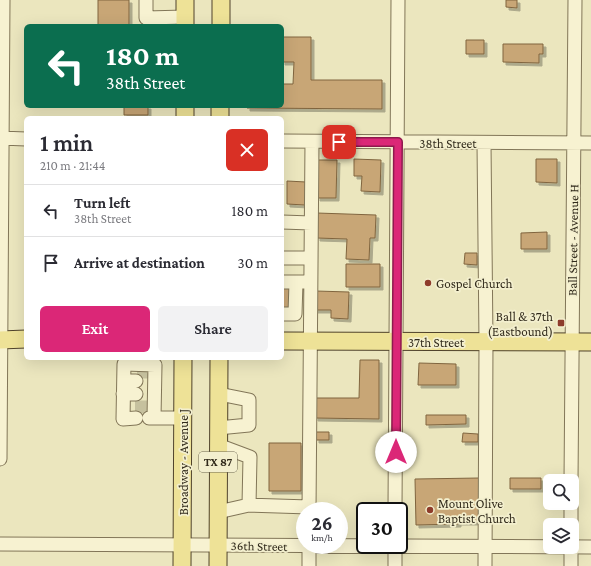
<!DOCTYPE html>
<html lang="en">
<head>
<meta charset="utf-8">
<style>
  body { margin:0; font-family:"Crimson Pro",serif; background:#f2f2f3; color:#2b2b33; height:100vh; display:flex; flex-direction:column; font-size:15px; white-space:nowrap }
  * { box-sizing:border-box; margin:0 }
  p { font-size:13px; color:#7c7c81 }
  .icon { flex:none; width:22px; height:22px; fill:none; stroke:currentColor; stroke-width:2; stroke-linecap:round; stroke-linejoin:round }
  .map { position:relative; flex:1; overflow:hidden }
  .side { position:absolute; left:24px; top:116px; width:260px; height:244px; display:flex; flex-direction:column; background:#fff; border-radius:6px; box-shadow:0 4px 16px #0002 }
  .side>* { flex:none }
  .hud { position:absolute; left:24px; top:24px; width:260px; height:84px; border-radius:6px; box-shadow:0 4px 16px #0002; background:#0b6e4f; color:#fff; overflow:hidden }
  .buttons { position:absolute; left:543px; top:474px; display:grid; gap:8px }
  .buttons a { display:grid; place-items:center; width:36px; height:36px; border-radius:6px; background:#fff; box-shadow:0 4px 16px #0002; font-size:20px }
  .speed { position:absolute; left:296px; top:502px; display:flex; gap:8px; font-size:20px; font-weight:700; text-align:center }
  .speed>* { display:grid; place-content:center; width:52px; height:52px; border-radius:50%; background:#fff; box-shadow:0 4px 16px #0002; line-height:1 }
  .speed small { font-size:10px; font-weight:400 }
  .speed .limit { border:2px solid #111; border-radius:6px; background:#fff; color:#111 }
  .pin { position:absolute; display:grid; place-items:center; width:34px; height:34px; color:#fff; margin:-17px; border-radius:8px; box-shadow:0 2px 6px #0006 }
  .me { position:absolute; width:44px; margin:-22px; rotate:0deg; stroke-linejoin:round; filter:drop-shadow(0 0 3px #0008) }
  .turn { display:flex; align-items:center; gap:14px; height:84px; padding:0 16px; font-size:18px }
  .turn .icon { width:52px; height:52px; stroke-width:2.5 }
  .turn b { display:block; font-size:28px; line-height:34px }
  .round { display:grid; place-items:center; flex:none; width:42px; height:42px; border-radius:6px; background:#f2f2f3 }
  .headline { display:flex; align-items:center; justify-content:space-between; height:68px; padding:0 16px }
  h1 { font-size:24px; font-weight:600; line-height:30px }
  .cta { display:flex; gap:8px; margin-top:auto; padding:8px 16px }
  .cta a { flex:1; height:46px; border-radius:6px; background:#db2777; color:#fff; font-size:16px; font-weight:600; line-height:46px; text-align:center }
  .cta a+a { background:#f2f2f3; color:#2b2b33 }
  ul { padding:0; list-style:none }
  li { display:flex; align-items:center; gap:12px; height:52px; padding:0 16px; border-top:1px solid #e1e1e2 }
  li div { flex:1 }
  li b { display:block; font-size:15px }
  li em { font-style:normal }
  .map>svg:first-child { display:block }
  .building { fill:#c8a676; stroke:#80653f; filter:url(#shadow) }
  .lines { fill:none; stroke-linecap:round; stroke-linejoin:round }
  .minor-tunnel { stroke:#c6c19e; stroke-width:13; stroke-dasharray:13 6; stroke-linecap:butt }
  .minor-casing { stroke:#827658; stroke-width:15 }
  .major-casing { stroke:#50432c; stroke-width:19 }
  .minor { stroke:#f7f2d1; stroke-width:13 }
  .major { stroke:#eee297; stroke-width:17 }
  .route-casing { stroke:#8e194d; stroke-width:10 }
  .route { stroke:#db2777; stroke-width:7 }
  .poi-dot { fill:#8e3c2b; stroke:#f3efce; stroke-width:1.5 }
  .labels { text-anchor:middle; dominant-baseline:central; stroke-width:3.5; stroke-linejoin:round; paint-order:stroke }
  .shield { fill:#f3efce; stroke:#6c6651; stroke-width:1 }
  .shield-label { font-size:12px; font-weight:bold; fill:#322b1c }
  .street-label { font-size:13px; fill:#322b1c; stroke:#f3efce }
  .poi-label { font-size:13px; fill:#322b1c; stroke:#f3efce; text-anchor:start }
</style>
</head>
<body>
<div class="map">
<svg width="591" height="566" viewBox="0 0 591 566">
  <defs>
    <filter id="shadow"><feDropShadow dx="3" dy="3" stdDeviation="0" flood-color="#0004"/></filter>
  </defs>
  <rect width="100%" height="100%" fill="#ebe6be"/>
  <path class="building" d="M98 0H129V26H98Z
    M506 0H517V8L506 7Z
    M282 37H311V80H382V109L247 108V106H282V84H293L294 62H282Z
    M466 40H484V54H466Z
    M503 44H543V54H539V63L503 62Z
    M124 106H148V115H124Z
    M354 159 381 160 380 192 361 191 362 176H354Z
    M536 159H557V183L536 182Z
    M318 160H337L336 198H317Z
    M287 181 306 182 305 205 287 204Z
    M317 213 376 215 375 238H370L369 260 346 259 347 239 317 238Z
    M547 232V249H521V233Z
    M465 253H477V265L464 264Z
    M346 264H380V287H346Z
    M282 285H293V312H282Z
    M316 291 349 292 348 319 331 318V310H315Z
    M360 360H379V419L315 418V398H359Z
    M419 363 456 364V385H418Z
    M426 415H466V424L426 425Z
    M316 432H329V440H316Z
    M463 433 478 434V442H462Z
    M269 443H301V491H269Z
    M479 478 480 522H458V524L416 525 415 479Z
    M510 478H541V489H510Z"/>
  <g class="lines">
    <path class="minor-tunnel" d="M137 372H149
      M135 407H148"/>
    <g class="minor-casing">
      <path id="minor" d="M146 0V18L185 17
        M0 138 26 139
        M282 141 591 143
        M484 143 486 342 485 566
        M282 222 311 223
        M282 258H311
        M282 282H304
        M282 314H295L296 282
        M124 381H136
        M123 394H136
        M136 418 123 419 124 364 155 365 154 418
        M149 418H183
        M218 428 249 425V400L219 394
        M0 459 3 0
        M571 481 575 0
        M249 505 309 507
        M309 511 312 142
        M395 511 398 0
        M218 512 249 505 250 457 218 445
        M571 525V503
        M0 544 591 547
        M309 566V545
        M395 566V545
        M571 566V547"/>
    </g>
    <g class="major-casing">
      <path id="major" d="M185 26V0
        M221 26V0
        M185 118V106
        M220 118V106
        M0 340 26 339
        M282 341 591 342
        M182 566 183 358
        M218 566 219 358"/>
    </g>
    <use href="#minor" class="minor"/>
    <use href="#major" class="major"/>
  </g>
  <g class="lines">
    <g class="route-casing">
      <path id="route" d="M339 142H398L396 452"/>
    </g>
    <use href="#route" class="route"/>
  </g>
  <g class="poi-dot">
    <circle cx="428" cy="283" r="4"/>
    <rect x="557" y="319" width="8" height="8" rx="2"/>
    <circle cx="430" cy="510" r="4"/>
  </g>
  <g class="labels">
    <rect class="shield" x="199" y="452" width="38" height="20" rx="3"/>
    <g class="shield-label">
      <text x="218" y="462">TX 87</text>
    </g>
    <g class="street-label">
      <text x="448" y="143">38th Street</text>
      <text transform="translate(573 240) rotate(-89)">Ball Street - Avenue H</text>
      <text x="436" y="342">37th Street</text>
      <text transform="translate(183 462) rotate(-90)">Broadway - Avenue J</text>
      <text transform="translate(259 546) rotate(1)">36th Street</text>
    </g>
    <g class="poi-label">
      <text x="436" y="283">Gospel Church</text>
      <text x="553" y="316" text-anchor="end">Ball &amp; 37th<tspan x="553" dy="15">(Eastbound)</tspan></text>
      <text x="438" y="503">Mount Olive<tspan x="438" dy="15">Baptist Church</tspan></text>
    </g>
  </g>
</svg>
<div class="buttons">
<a><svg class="icon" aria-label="search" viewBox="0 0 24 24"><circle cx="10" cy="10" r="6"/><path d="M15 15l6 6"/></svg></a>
<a><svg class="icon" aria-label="layers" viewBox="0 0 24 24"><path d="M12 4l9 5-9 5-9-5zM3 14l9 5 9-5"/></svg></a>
</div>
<div class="speed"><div>26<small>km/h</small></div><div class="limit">30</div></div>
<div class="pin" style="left:339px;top:142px;background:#d93025"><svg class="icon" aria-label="arrive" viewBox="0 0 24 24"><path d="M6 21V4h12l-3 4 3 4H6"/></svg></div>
<svg class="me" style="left:396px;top:452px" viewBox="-20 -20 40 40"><circle r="19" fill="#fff"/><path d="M0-13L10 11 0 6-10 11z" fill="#db2777"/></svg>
<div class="hud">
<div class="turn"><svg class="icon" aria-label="left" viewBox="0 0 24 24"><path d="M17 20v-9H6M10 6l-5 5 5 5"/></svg><div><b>180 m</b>38th Street</div></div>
</div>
<section class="side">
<div class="headline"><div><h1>1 min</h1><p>210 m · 21:44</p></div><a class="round" style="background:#d93025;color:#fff"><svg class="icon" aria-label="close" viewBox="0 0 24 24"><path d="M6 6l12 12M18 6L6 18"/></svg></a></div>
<ul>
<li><svg class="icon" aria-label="left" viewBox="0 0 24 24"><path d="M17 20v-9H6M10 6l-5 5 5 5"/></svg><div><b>Turn left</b><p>38th Street</p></div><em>180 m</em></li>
<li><svg class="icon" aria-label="arrive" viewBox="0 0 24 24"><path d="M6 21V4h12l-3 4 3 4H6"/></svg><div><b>Arrive at destination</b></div><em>30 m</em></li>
</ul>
<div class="cta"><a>Exit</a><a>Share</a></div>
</section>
</div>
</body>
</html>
